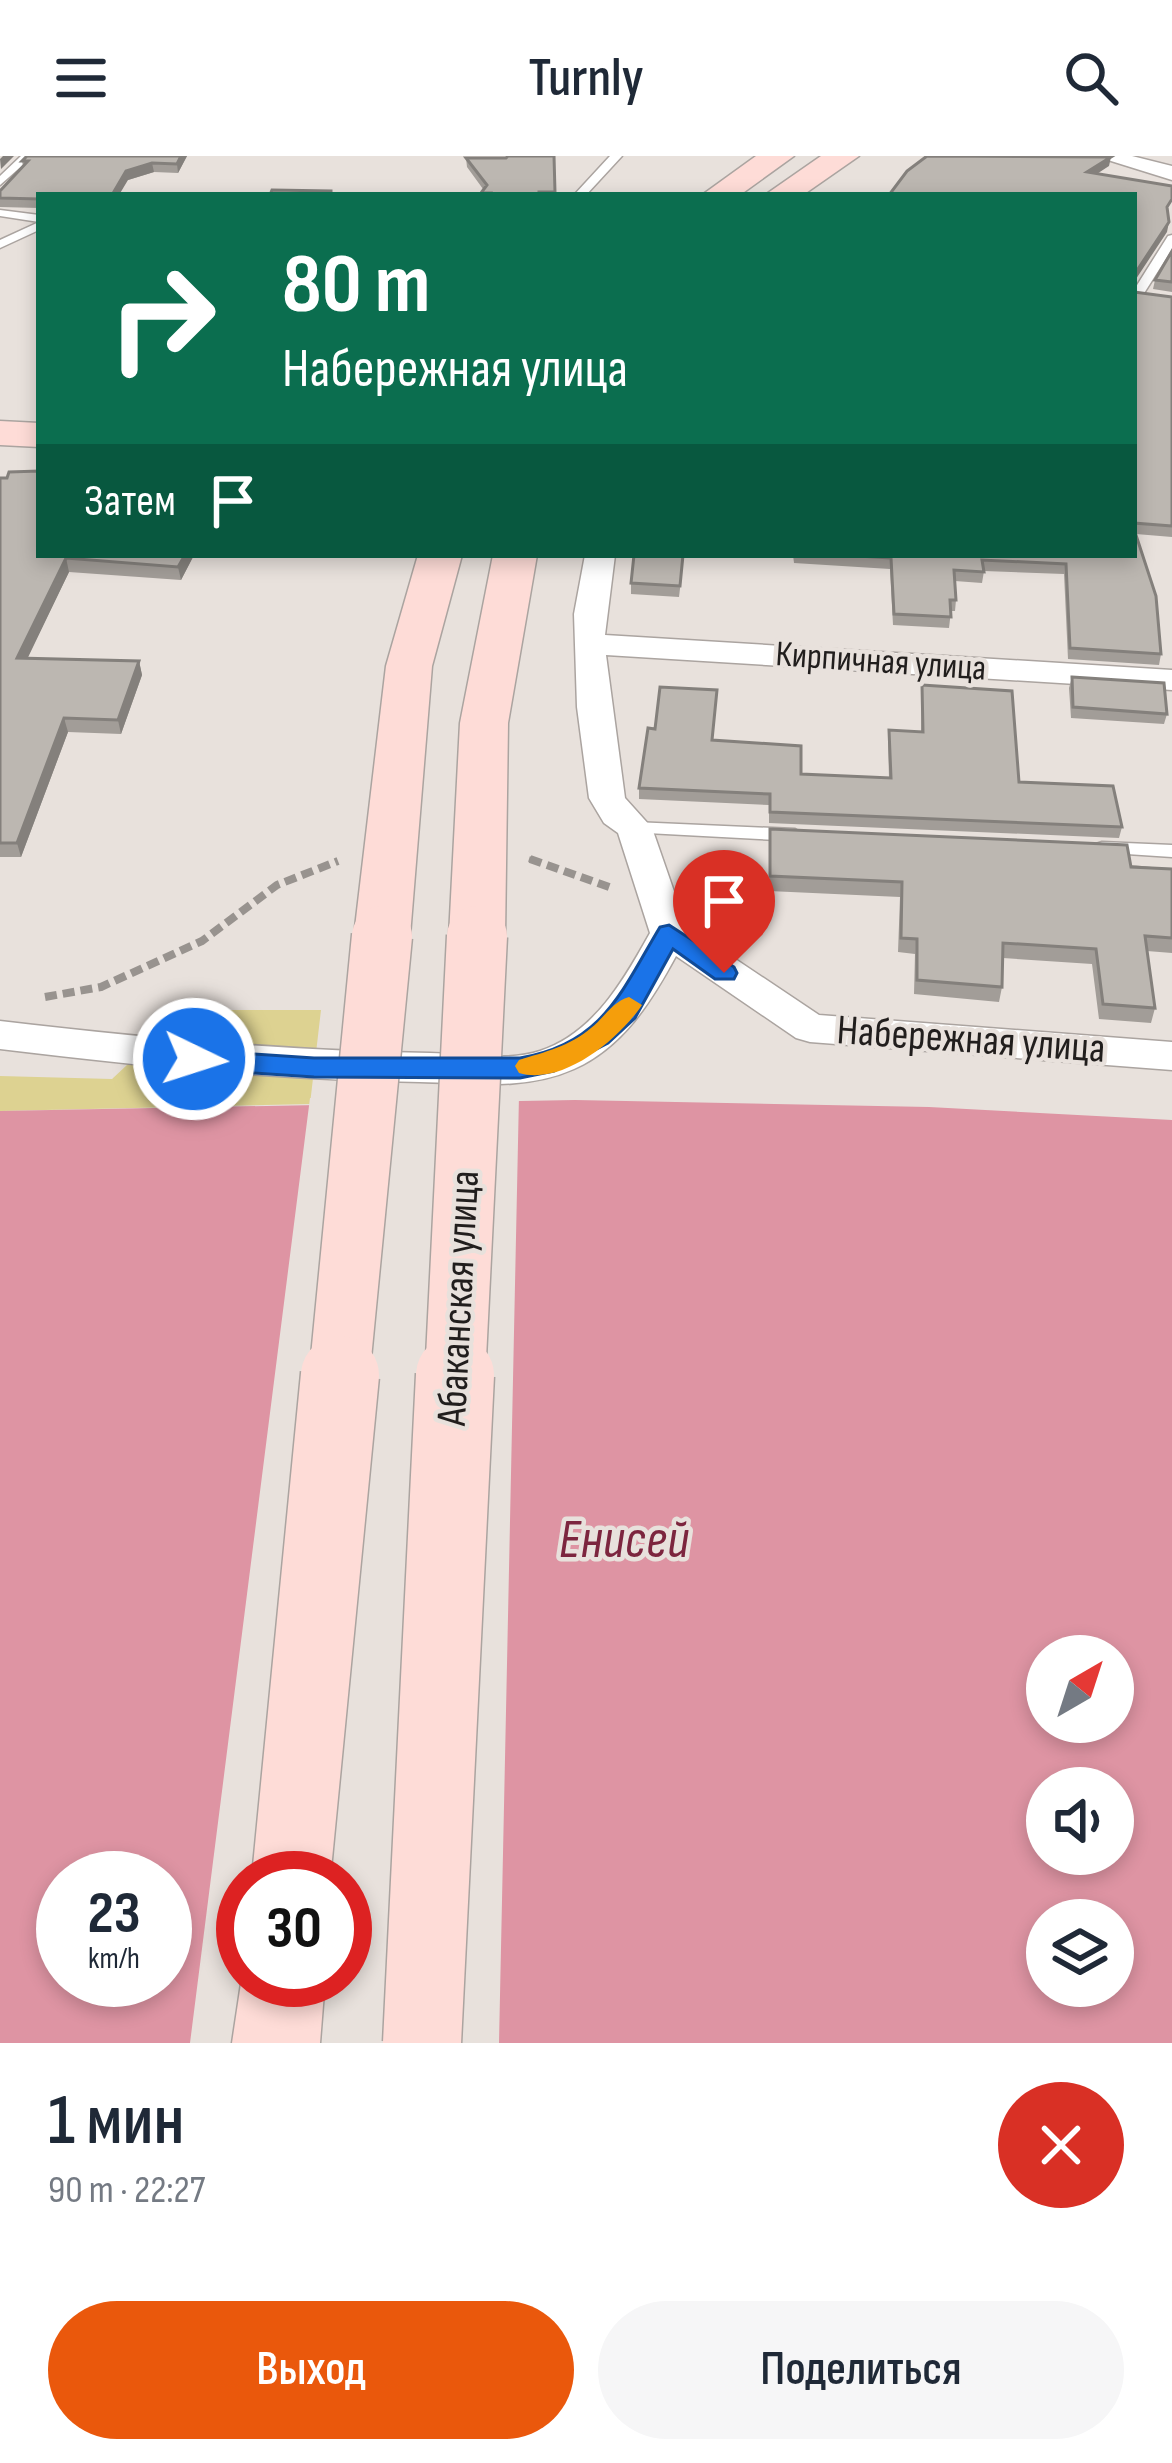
<!DOCTYPE html>
<html lang="ru">
<head>
<meta charset="utf-8">
<style>
  body { margin:0; font-family:"Sofia Sans Condensed",sans-serif; background:#f6f6f7; color:#1f2937; height:100vh; display:flex; flex-direction:column; font-size:45px; white-space:nowrap }
  * { box-sizing:border-box; margin:0 }
  p { font-size:39px; color:#747a83 }
  .icon { flex:none; width:66px; height:66px; fill:none; stroke:currentColor; stroke-width:2; stroke-linecap:round; stroke-linejoin:round }
  .map { position:relative; height:1887px; overflow:hidden }
  .side { display:flex; flex-direction:column; background:#fff; flex:1 }
  .side>* { flex:none }
  .guide { position:absolute; left:36px; top:36px; width:1101px; height:366px; border-radius:0px; box-shadow:0 6px 18px #0003; background:#0b6e4f; color:#fff; overflow:hidden }
  .needle { width:78px; rotate:39deg }
  .tools { position:absolute; left:1026px; top:1479px; display:grid; gap:24px }
  .tools a { display:grid; place-items:center; width:108px; height:108px; border-radius:50%; background:#fff; box-shadow:0 6px 18px #0003; font-size:60px }
  .speed { position:absolute; left:36px; top:1695px; display:flex; gap:24px; font-size:60px; font-weight:700; text-align:center }
  .speed>* { display:grid; place-content:center; width:156px; height:156px; border-radius:50%; background:#fff; box-shadow:0 6px 18px #0003; line-height:1 }
  .speed small { font-size:30px; font-weight:400 }
  .speed .limit { border:18px solid #d22; background:#fff; color:#111 }
  .pin { position:absolute; display:grid; place-items:center; width:102px; height:102px; color:#fff; margin:-123px -51px; border-radius:50% 50% 50% 0; rotate:-45deg; box-shadow:0 0 12px #0007 }
  .pin .icon { rotate:45deg }
  .me { position:absolute; width:132px; margin:-66px; rotate:94deg; stroke-linejoin:round; filter:drop-shadow(0 0 9px #0008) }
  .turn { display:flex; align-items:center; gap:42px; height:252px; padding:0 48px; font-size:54px }
  .turn .icon { width:156px; height:156px; stroke-width:2.5 }
  .turn b { display:block; font-size:84px; line-height:102px }
  .then { display:flex; align-items:center; height:114px; padding:0 48px; background:#0003; gap:24px; font-size:45px }
  .round { display:grid; place-items:center; flex:none; width:126px; height:126px; border-radius:63px; background:#f6f6f7 }
  .headline { display:flex; align-items:center; justify-content:space-between; height:204px; padding:0 48px }
  h1 { font-size:72px; font-weight:600; line-height:90px }
  .button { display:flex; gap:24px; margin-top:auto; padding:24px 48px }
  .button a { flex:1; height:138px; border-radius:72px; background:#ea580c; color:#fff; font-size:48px; font-weight:600; line-height:138px; text-align:center }
  .button a+a { background:#f6f6f7; color:#1f2937 }
  header { display:flex; justify-content:space-between; align-items:center; height:156px; padding:0 48px; background:#fff; font-size:54px; font-weight:600 }
  .map>svg:first-child { display:block }
  .green { fill:#ddd291 }
  .water { fill:#de94a3; fill-rule:evenodd }
  .pier { fill:#e8e1dc; fill-rule:evenodd }
  .lines { fill:none; stroke-linecap:round; stroke-linejoin:round }
  .lane-casing { stroke:#aba4a0; stroke-width:3 }
  .street-casing { stroke:#aba4a0; stroke-width:3 }
  .secondary-casing { stroke:#aba4a0; stroke-width:3 }
  .path-far1 { stroke:#98938f; stroke-width:6; stroke-dasharray:9 4.5; stroke-linecap:butt }
  .path { stroke:#98938f; stroke-width:8; stroke-dasharray:12 6; stroke-linecap:butt }
  .lane { fill:#fff; fill-rule:evenodd }
  .street { fill:#fff; fill-rule:evenodd }
  .secondary { fill:#fedcd7; fill-rule:evenodd }
  .secondary-bridge-far1-casing { stroke:#aba4a0; stroke-width:63; stroke-linecap:butt }
  .secondary-bridge-casing { stroke:#aba4a0; stroke-width:81; stroke-linecap:butt }
  .secondary-bridge-far1 { stroke:#fedcd7; stroke-width:60 }
  .secondary-bridge { stroke:#fedcd7; stroke-width:78 }
  .wall { fill:#a29d98 }
  .shaded-wall { fill:#84807c }
  .building { fill:#bcb7b1; stroke:#84807c; stroke-width:3 }
  .route { fill:#1a73e8; stroke:#114b97; stroke-width:3 }
  .slow { fill:#f59e0b }
  .labels { text-anchor:middle; dominant-baseline:central; stroke-width:9; stroke-linejoin:round; paint-order:stroke }
  .far-street-label { font-size:36px; fill:#211e1d; stroke:#e8e1dc }
  .street-label { font-size:42px; fill:#211e1d; stroke:#e8e1dc }
  .near-water-label { font-size:54px; font-style:italic; fill:#7c253e; stroke:#e8e1dc }
</style>
</head>
<body>
<header><svg class="icon" aria-label="menu" viewBox="0 0 24 24"><path d="M4 6h16M4 12h16M4 18h16"/></svg>Turnly<svg class="icon" aria-label="search" viewBox="0 0 24 24"><circle cx="10" cy="10" r="6"/><path d="M15 15l6 6"/></svg></header>
<div class="map">
<svg width="1172" height="1887" viewBox="0 0 1172 1887">
  <rect width="100%" height="100%" fill="#e8e1dc"/>
  <path class="green" d="M186 854H321L310 948 0 955V920L112 923Z"/>
  <path class="water" d="M575 944 929 951 1172 964V1887H0V955ZM1047 1500H1113V1566H1047ZM1047 1632H1113V1698H1047ZM63 1722H165V1824H63ZM243 1722H345V1824H243ZM1047 1764H1113V1830H1047Z"/>
  <path class="pier" d="M519 939 499 1887H190L310 942ZM243 1722H345V1824H243Z"/>
  <g class="lines">
    <g class="lane-casing">
      <path id="lane" d="M21 0H33L0 29V20Z
        M610 0H622L586 39H574Z
        M0 54 39 59V74L0 92V84L39 66 0 60Z
        M1172 79V93L1141 142H1134V134L1168 80Z
        M634 666 795 673 804 679 795 685 628 676 625 672Z
        M1102 686 1172 689V701L1096 696 1093 692 1096 688Z"/>
    </g>
    <g class="street-casing">
      <path id="street" d="M1095 0H1132L1172 10V24Z
        M585 399H615L605 479 1172 514V534L606 499 625 642 652 672 686 770 819 859 1172 886V914L810 886 796 882 676 800C651 846 623 891 574 913 525 935 471 927 420 926 279 924 140 910 0 893V865C143 882 286 895 430 897 464 898 506 906 540 895 594 877 624 824 650 777L618 677 604 667 589 642 577 551 574 458Z"/>
    </g>
    <g class="secondary-casing">
      <path id="secondary" d="M756 0H794L740 39H702Z
        M821 0H859L803 39H765Z
        M0 265 39 267V291L0 289Z
        M418 399H462L432 510 410 780 401 793 382 798 363 793 354 780 386 510Z
        M493 399H537L508 567 505 780 496 793 477 798 458 793 449 780 460 567Z
        M243 1814V1824H325L320 1887H232Z"/>
    </g>
    <path class="path-far1" d="M529 703 539 706"/>
    <path class="path" d="M530 703 612 732
      M45 841 101 831 202 785 277 729 338 705"/>
    <use href="#lane" class="lane"/>
    <use href="#street" class="street"/>
    <use href="#secondary" class="secondary"/>
    <g class="secondary-bridge-far1-casing">
      <path id="secondary-bridge-far1" d="M339 1222 382 780
        M455 1222 477 780"/>
    </g>
    <g class="secondary-bridge-casing">
      <path id="secondary-bridge" d="M291 1722 340 1219
        M422 1887 455 1219"/>
    </g>
    <use href="#secondary-bridge-far1" class="secondary-bridge-far1"/>
    <use href="#secondary-bridge" class="secondary-bridge"/>
  </g>
  <path class="wall" d="M187 0 178 17 154 16 128 24 39 39V52L0 51V35L23 10 22 5Z
    M466 2 553 11 555 39H481L483 33 467 11Z
    M1172 95V136L1153 133 1155 124Z
    M1134 136 1172 141V381L1136 378 1161 498 1159 509 1068 503 1064 418 984 415 982 427 955 425 956 444 955 455H951L949 472 893 469 890 413 794 407 793 399H1134Z
    M0 322 39 399H215L193 401 181 424 69 416 27 502 139 505 142 519 121 578 68 576 21 701H0Z
    M684 399 679 441 631 438V427Z
    M1072 521 1167 558 1164 568 1071 562 1069 532Z
    M922 529 1019 626 1122 671 1119 682 769 667V649L639 643V632L801 618 889 622 888 585 889 574 921 576Z
    M770 673 1172 713V797L1147 795 1155 852 1151 867 1099 863 1092 808 1003 802 1002 831 999 846 914 838 915 798 898 796 900 741 769 735Z"/>
  <path class="shaded-wall" d="M3 0H14L1 13 0 3Z
    M181 0H187L178 17 177 8Z
    M1111 1 1109 10 1086 25 1087 16Z
    M152 7 154 16 128 24 119 39H112L126 15Z
    M1169 66 1167 76 1134 126V119Z
    M185 399H193V401L181 424 178 411Z
    M66 402 69 416 21 516 17 502Z
    M139 505 142 519 121 578 118 564Z
    M64 562 68 576 21 701 17 687Z"/>
  <path class="building" d="M27 0H181L177 8 152 7 126 15 112 39H39V43L0 42V35L28 5H22Z
    M508 0H554L555 36H539V39H494L492 37H481L487 29 466 2H506Z
    M927 0 1111 1 1087 16 1172 30V43L1167 51 1169 66 1134 119V39H889L907 15Z
    M272 34 331 35V39H270Z
    M1172 95V126L1155 124Z
    M1134 136 1172 141V370L1134 367Z
    M39 315V399H185L178 411 66 402 17 502 139 505 118 564 64 562 17 687H0V322H7L9 316Z
    M1134 373 1156 440 1161 498 1070 492 1066 408 982 404 984 416 954 414 956 444H950L951 461 894 458 891 402 841 399H1134Z
    M634 399H683L680 430 631 427Z
    M1072 521 1164 527 1167 558 1073 551Z
    M922 529 1012 535 1019 626 1113 630 1122 671 770 656V638L639 632 648 572 655 573 660 531 717 534 712 584 801 590V618L891 622 889 574 923 576Z
    M770 673 1127 689 1131 711 1172 713V782L1145 780 1155 852 1103 848 1096 793 1003 787 1002 831 917 824V783L901 782 902 726 770 720Z"/>
  <path class="route" d="M669 769 734 811 737 817 734 823H715L673 793 635 862 608 887 554 915 520 922 314 921 194 913 180 903 194 894 314 902H520C603 888 621 836 660 771Z"/>
  <path class="slow" d="M629 841 642 849C619 883 563 930 519 917L515 910 519 904C545 896 570 890 591 872 605 861 612 846 629 841Z"/>
  <g class="labels">
    <g class="far-street-label">
      <text transform="translate(881 506) rotate(4)">Кирпичная улица</text>
    </g>
    <g class="street-label">
      <text transform="translate(971 884) rotate(4)">Набережная улица</text>
      <text transform="translate(459 1142) rotate(-87)">Абаканская улица</text>
    </g>
    <g class="near-water-label">
      <text x="624" y="1384">Енисей</text>
    </g>
  </g>
</svg>
<div class="tools">
<a><svg class="needle" viewBox="-14 -14 28 28"><path d="M0-13l5 13h-10z" fill="#e53935"/><path d="M0 13l5-13h-10z" fill="#747a83"/></svg></a>
<a><svg class="icon" aria-label="sound" viewBox="0 0 24 24"><path d="M4 9h4l5-4v14l-5-4H4zM17 9q2 3 0 6"/></svg></a>
<a><svg class="icon" aria-label="layers" viewBox="0 0 24 24"><path d="M12 4l9 5-9 5-9-5zM3 14l9 5 9-5"/></svg></a>
</div>
<div class="speed"><div>23<small>km/h</small></div><div class="limit">30</div></div>
<div class="pin" style="left:724px;top:817px;background:#d93025"><svg class="icon" aria-label="arrive" viewBox="0 0 24 24"><path d="M6 21V4h12l-3 4 3 4H6"/></svg></div>
<svg class="me" style="left:194px;top:903px" viewBox="-20 -20 40 40"><circle r="17" fill="#1a73e8" stroke="#fff" stroke-width="3"/><path d="M0-11L8 9 0 5-8 9z" fill="#fff"/></svg>
<div class="guide">
<div class="turn"><svg class="icon" aria-label="right" viewBox="0 0 24 24"><path d="M7 20v-9h11M14 6l5 5-5 5"/></svg><div><b>80 m</b>Набережная улица</div></div>
<div class="then">Затем<svg class="icon" aria-label="arrive" viewBox="0 0 24 24"><path d="M6 21V4h12l-3 4 3 4H6"/></svg></div>
</div>
</div>
<section class="side">
<div class="headline"><div><h1>1 мин</h1><p>90 m · 22:27</p></div><a class="round" style="background:#d93025;color:#fff"><svg class="icon" aria-label="close" viewBox="0 0 24 24"><path d="M6 6l12 12M18 6L6 18"/></svg></a></div>
<div class="button"><a>Выход</a><a>Поделиться</a></div>
</section>
</body>
</html>
